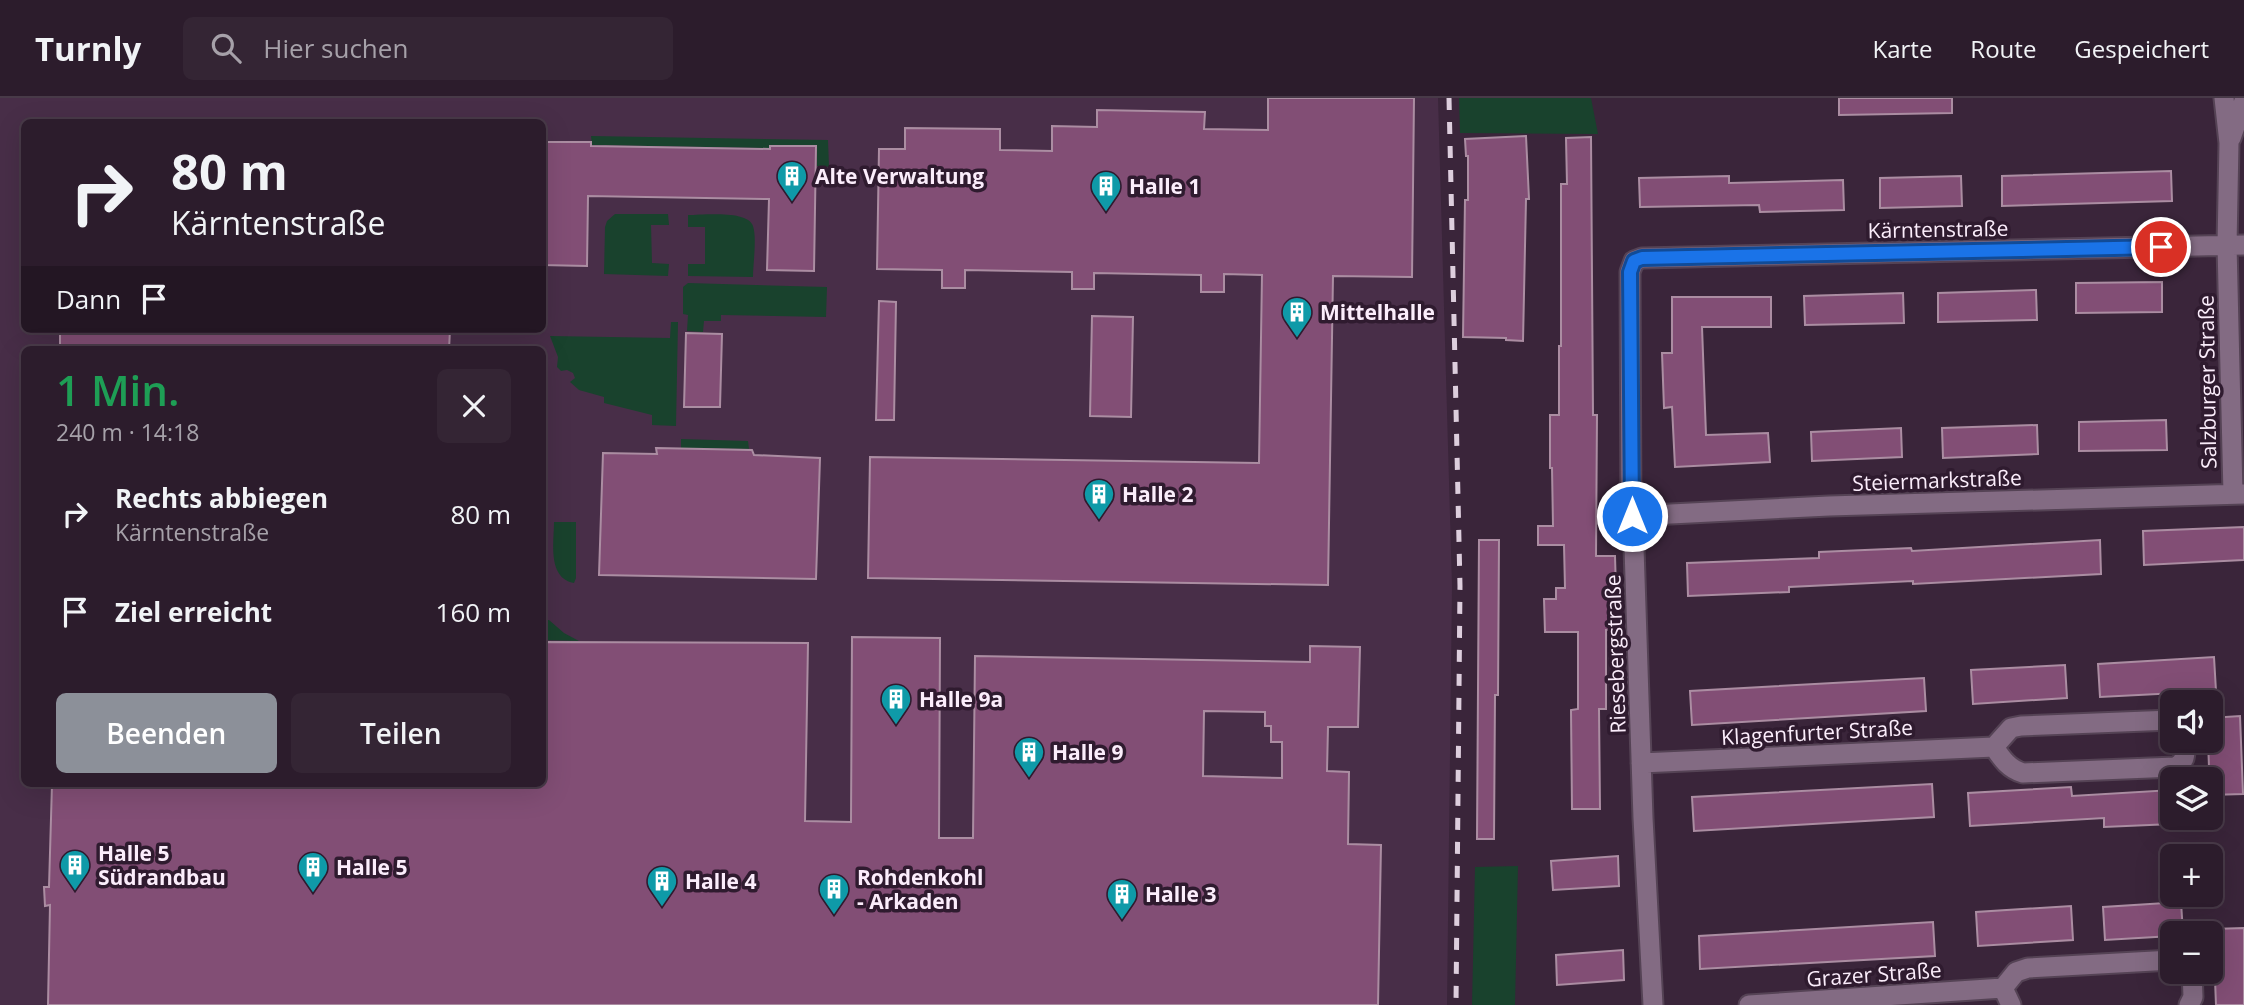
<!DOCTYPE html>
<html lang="de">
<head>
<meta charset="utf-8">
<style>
  body { margin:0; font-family:"Open Sans",sans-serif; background:#342534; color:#f1f3f6; height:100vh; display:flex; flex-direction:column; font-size:26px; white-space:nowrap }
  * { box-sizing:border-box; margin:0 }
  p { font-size:23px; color:#a6a1a9 }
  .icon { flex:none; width:38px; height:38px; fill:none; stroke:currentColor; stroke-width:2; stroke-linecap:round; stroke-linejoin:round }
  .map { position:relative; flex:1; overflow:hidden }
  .sheet { position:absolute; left:21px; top:248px; width:525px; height:441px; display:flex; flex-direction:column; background:#2c1c2c; border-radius:10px; box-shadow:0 7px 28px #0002,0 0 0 2px #483a48 }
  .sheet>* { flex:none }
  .banner { position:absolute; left:21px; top:21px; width:525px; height:214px; border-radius:10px; box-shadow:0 7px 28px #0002,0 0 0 2px #483a48; background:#2c1c2c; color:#f1f3f6; overflow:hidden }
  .tools { position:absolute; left:2160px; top:592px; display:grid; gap:14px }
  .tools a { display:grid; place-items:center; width:63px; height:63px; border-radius:10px; background:#2c1c2c; box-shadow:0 7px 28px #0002,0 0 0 2px #483a48; font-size:35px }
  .pin { position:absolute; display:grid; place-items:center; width:60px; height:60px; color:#fff; margin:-30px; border:4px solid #fff; border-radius:50%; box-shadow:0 2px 7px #0007 }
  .me { position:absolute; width:77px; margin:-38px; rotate:0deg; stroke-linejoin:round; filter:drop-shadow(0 0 5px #0008) }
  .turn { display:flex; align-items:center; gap:24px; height:147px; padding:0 35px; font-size:32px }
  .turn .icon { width:91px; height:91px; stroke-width:2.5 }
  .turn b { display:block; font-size:49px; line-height:60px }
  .then { display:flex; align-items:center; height:66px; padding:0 35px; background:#0003; gap:14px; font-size:26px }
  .round { display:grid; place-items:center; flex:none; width:74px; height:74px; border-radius:10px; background:#342534 }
  .overview { display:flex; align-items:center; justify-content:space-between; height:119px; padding:0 35px }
  h1 { font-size:42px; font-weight:600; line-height:52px; color:#1e9e55 }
  .primary-button { display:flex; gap:14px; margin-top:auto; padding:14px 35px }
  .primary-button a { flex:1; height:80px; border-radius:10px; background:#8c9099; color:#fff; font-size:28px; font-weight:600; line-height:80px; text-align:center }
  .primary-button a+a { background:#342534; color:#f1f3f6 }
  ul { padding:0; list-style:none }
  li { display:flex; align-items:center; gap:21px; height:98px; padding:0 35px }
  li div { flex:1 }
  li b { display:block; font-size:26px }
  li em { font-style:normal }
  header { display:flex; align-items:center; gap:42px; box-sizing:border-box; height:98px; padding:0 35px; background:#2c1c2c; border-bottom:2px solid #483a48 }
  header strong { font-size:33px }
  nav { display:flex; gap:38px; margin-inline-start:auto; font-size:24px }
  .search { width:490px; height:63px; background:#342534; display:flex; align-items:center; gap:18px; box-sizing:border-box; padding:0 24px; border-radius:10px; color:#a6a1a9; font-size:26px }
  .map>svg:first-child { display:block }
  .built { fill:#482e48; fill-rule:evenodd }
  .green { fill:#19422d }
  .building { fill:#824e75; stroke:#ab8da2; stroke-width:2; fill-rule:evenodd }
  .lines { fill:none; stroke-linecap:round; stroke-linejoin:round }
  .street-casing { stroke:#554355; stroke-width:23 }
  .street { stroke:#836b83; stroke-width:19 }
  .rail { stroke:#ddcedd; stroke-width:5; stroke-dasharray:12 12; stroke-linecap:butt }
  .route-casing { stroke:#114b97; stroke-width:18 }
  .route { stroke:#1a73e8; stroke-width:12 }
  .labels { text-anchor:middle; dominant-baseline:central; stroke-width:7; stroke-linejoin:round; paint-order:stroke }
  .poi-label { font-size:21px; font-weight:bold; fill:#fbedfb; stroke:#2f1b2f; text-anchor:start }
  .street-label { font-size:21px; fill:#fbedfb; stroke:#2f1b2f }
</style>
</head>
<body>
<header>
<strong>Turnly</strong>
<div class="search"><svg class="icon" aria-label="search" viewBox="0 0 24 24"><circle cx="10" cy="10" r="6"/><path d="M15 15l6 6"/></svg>Hier suchen</div>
<nav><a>Karte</a><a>Route</a><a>Gespeichert</a></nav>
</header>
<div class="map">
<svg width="2244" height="907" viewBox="0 0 2244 907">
  <rect width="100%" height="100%" fill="#3a253a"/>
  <path class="built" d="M0 0H1438L1452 488 1447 907H0ZM24 24H542V231H24ZM24 252H542V686H24Z"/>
  <path class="green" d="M1459 0H1591L1598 36 1460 35Z
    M591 38 828 42 829 69 817 68V48L770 47 769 50 592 47Z
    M615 116H668L669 127H651L652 165 669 166 668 178 604 176 605 129 607 123Z
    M688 117C703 117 748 112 753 128 757 140 753 166 753 179L688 178V166H705V129H688Z
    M688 185 827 189 826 219 721 217V223H704L703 234 687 233 688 217 683 216V189Z
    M671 224H678L676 328 652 327V317L604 305V299L579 292 570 284 575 280 573 275 567 272 561 273 557 269 558 259 550 238 670 240Z
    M681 341 748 343 749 351 681 350Z
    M554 424H576V480L574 485C547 480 554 444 554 424Z
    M543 522H549L564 535 579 543 543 542Z
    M1518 768 1515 907H1472L1475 769Z"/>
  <path class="building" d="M1268 0H1414L1412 179 1333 178 1328 487 868 480 870 359 1259 365 1262 177 1224 176V194H1201V177L1094 175V191H1072V174L965 172V190H942V172L877 171 879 51H905V30L1000 31V52L1052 53V28L1097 29V12L1205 14 1204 31 1268 32Z
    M1839 0H1952V15L1839 17Z
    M1526 38 1529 101H1526L1523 243 1506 242V240L1463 239 1465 102H1468V58H1466L1465 41Z
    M1591 39 1593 317H1597L1596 458H1615L1616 492H1612L1613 532H1606V611H1599L1600 711H1572L1571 612 1578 611V534H1545L1544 501H1556V490H1565L1564 447H1538V428H1553L1552 370H1550V317H1559V248H1561V86H1567L1566 40Z
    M544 44H591V48L770 51V48H816L814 173 767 172 769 101 588 98 587 168 542 167Z
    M2171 73 2172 103 2002 108V78Z
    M1729 78V85L1843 82 1844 112 1760 114 1759 107 1640 109 1639 80Z
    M1961 78 1962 108 1880 110V80Z
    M2162 184V214L2076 215V185Z
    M2036 192 2037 222 1938 224V195Z
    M1903 195 1904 225 1805 227 1804 198Z
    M1672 199H1771V229H1702L1706 337 1768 335 1770 364 1675 369 1672 309 1664 310 1662 255H1672Z
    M879 203 896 204 894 322H876Z
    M1092 218 1133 219 1131 319 1090 318Z
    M60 231H450L449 252H60Z
    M686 235 722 236 720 309H684Z
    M2166 322 2167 352 2079 353V324Z
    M2037 327 2038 356 1943 360 1942 330Z
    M1901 330 1902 359 1812 363 1811 334Z
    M656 350 752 352 754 357 820 360 816 481 599 477 603 355 657 356Z
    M2244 429V462L2144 467 2143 433Z
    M1479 442H1499L1498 597H1495L1494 741H1477Z
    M2100 442 2101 476 1913 486V483L1789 489V494L1688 498 1687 465 1819 460V454L1911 450 1912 453Z
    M852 539 940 540 939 740H973L975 558 1310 564V548L1360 549 1358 629H1328L1327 673 1349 674 1348 746 1381 747 1378 907H48L50 807 45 808 44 789H49L52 686H542V544L808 545 805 723 851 724ZM1204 613 1265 614V628H1271V644H1282V680L1203 678Z
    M2214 559 2216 593 2100 599 2098 566Z
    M2065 567 2067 600 1973 606 1971 572Z
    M1924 580 1926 613 1692 627 1690 593Z
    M2240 618 2243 696 2210 697 2208 642H2210V620Z
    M1932 686 1934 719 1694 733 1692 699Z
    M2071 689 2072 698 2172 692V726L2104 729V720L1970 728 1968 695Z
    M1618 758 1619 788 1553 792 1551 763Z
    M2181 804 2183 835H2172V838L2105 842 2103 809Z
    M2071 808 2073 842 1978 848 1976 814Z
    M1933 824 1935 858 1700 871 1699 838Z
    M2244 830V907H2216L2213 831Z
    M1623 852 1624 882 1557 887 1556 857Z"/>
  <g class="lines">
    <g class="street-casing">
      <path id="street" d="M2224 0 2229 45 2227 147 2233 396
        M2231 40 2244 3
        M1631 418 1829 408 2244 396
        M1994 649C2002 661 2009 671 2023 675L2175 669C2187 664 2185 654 2185 642
        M1994 649 2011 630 2021 628 2172 622
        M1641 665 1994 649
        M2003 890 2016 874 2028 870 2172 862
        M2003 890 2011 907
        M1653 907 1643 720 1634 450 1631 418 1630 174 1634 163 1642 160 2244 147
        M1749 907 2003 890
        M2189 907 2193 899 2192 873"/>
    </g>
    <use href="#street" class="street"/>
    <path class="rail" d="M1449 0 1460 488 1456 907"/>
  </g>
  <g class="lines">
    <g class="route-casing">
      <path id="route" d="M1632 418 1630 174 1634 163 1642 160 2161 149"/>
    </g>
    <use href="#route" class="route"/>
  </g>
  <defs>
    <g id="building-pin" transform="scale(1.575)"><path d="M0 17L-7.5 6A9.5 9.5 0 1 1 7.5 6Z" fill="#0f9aa8" stroke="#2f1b2f"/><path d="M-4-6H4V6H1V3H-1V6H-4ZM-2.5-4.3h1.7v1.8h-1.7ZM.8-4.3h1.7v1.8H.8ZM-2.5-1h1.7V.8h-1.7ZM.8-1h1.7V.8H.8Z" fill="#fff"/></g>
  </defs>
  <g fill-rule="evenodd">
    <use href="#building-pin" x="792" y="78"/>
    <use href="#building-pin" x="1106" y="88"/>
    <use href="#building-pin" x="1297" y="214"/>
    <use href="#building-pin" x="1099" y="396"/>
    <use href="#building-pin" x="896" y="601"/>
    <use href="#building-pin" x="1029" y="654"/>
    <use href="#building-pin" x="75" y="767"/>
    <use href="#building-pin" x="313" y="769"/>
    <use href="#building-pin" x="662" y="783"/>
    <use href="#building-pin" x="834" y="791"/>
    <use href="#building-pin" x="1122" y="796"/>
  </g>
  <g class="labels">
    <g class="poi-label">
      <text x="815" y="78">Alte Verwaltung</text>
      <text x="1129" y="88">Halle 1</text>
      <text x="1320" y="214">Mittelhalle</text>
      <text x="1122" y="396">Halle 2</text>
      <text x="919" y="601">Halle 9a</text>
      <text x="1052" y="654">Halle 9</text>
      <text x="98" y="755">Halle 5<tspan x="98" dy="24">Südrandbau</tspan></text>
      <text x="336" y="769">Halle 5</text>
      <text x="857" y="779">Rohdenkohl<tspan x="857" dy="24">- Arkaden</tspan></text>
      <text x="685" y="783">Halle 4</text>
      <text x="1145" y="796">Halle 3</text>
    </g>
    <g class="street-label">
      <text transform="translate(1938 131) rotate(-1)">Kärntenstraße</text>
      <text transform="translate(2207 284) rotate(-91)">Salzburger Straße</text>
      <text transform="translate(1937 382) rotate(-2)">Steiermarkstraße</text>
      <text transform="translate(1615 556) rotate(-92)">Riesebergstraße</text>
      <text transform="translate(1817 634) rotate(-3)">Klagenfurter Straße</text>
      <text transform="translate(1874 876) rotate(-4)">Grazer Straße</text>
    </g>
  </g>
</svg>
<div class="tools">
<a><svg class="icon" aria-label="sound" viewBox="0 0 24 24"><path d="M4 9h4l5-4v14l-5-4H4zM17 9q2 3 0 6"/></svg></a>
<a><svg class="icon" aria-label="layers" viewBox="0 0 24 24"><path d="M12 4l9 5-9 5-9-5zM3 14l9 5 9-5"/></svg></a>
<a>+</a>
<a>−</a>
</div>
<div class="pin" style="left:2161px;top:149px;background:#d93025"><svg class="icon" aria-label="arrive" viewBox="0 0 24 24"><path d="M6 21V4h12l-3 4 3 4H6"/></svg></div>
<svg class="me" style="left:1632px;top:418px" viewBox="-20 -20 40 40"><circle r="17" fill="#1a73e8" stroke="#fff" stroke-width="3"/><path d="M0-11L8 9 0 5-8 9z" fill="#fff"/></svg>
<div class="banner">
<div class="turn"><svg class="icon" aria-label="right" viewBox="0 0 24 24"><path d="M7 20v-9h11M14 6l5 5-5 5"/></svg><div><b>80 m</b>Kärntenstraße</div></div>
<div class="then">Dann<svg class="icon" aria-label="arrive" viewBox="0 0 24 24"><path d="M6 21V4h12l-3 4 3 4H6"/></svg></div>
</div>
<section class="sheet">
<div class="overview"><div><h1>1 Min.</h1><p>240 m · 14:18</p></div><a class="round"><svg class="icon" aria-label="close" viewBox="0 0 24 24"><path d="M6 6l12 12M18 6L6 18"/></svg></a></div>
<ul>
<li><svg class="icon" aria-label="right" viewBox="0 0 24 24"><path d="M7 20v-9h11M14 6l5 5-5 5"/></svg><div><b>Rechts abbiegen</b><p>Kärntenstraße</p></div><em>80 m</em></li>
<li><svg class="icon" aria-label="arrive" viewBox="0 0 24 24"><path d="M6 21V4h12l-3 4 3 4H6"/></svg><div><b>Ziel erreicht</b></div><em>160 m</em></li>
</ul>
<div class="primary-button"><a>Beenden</a><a>Teilen</a></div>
</section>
</div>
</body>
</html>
